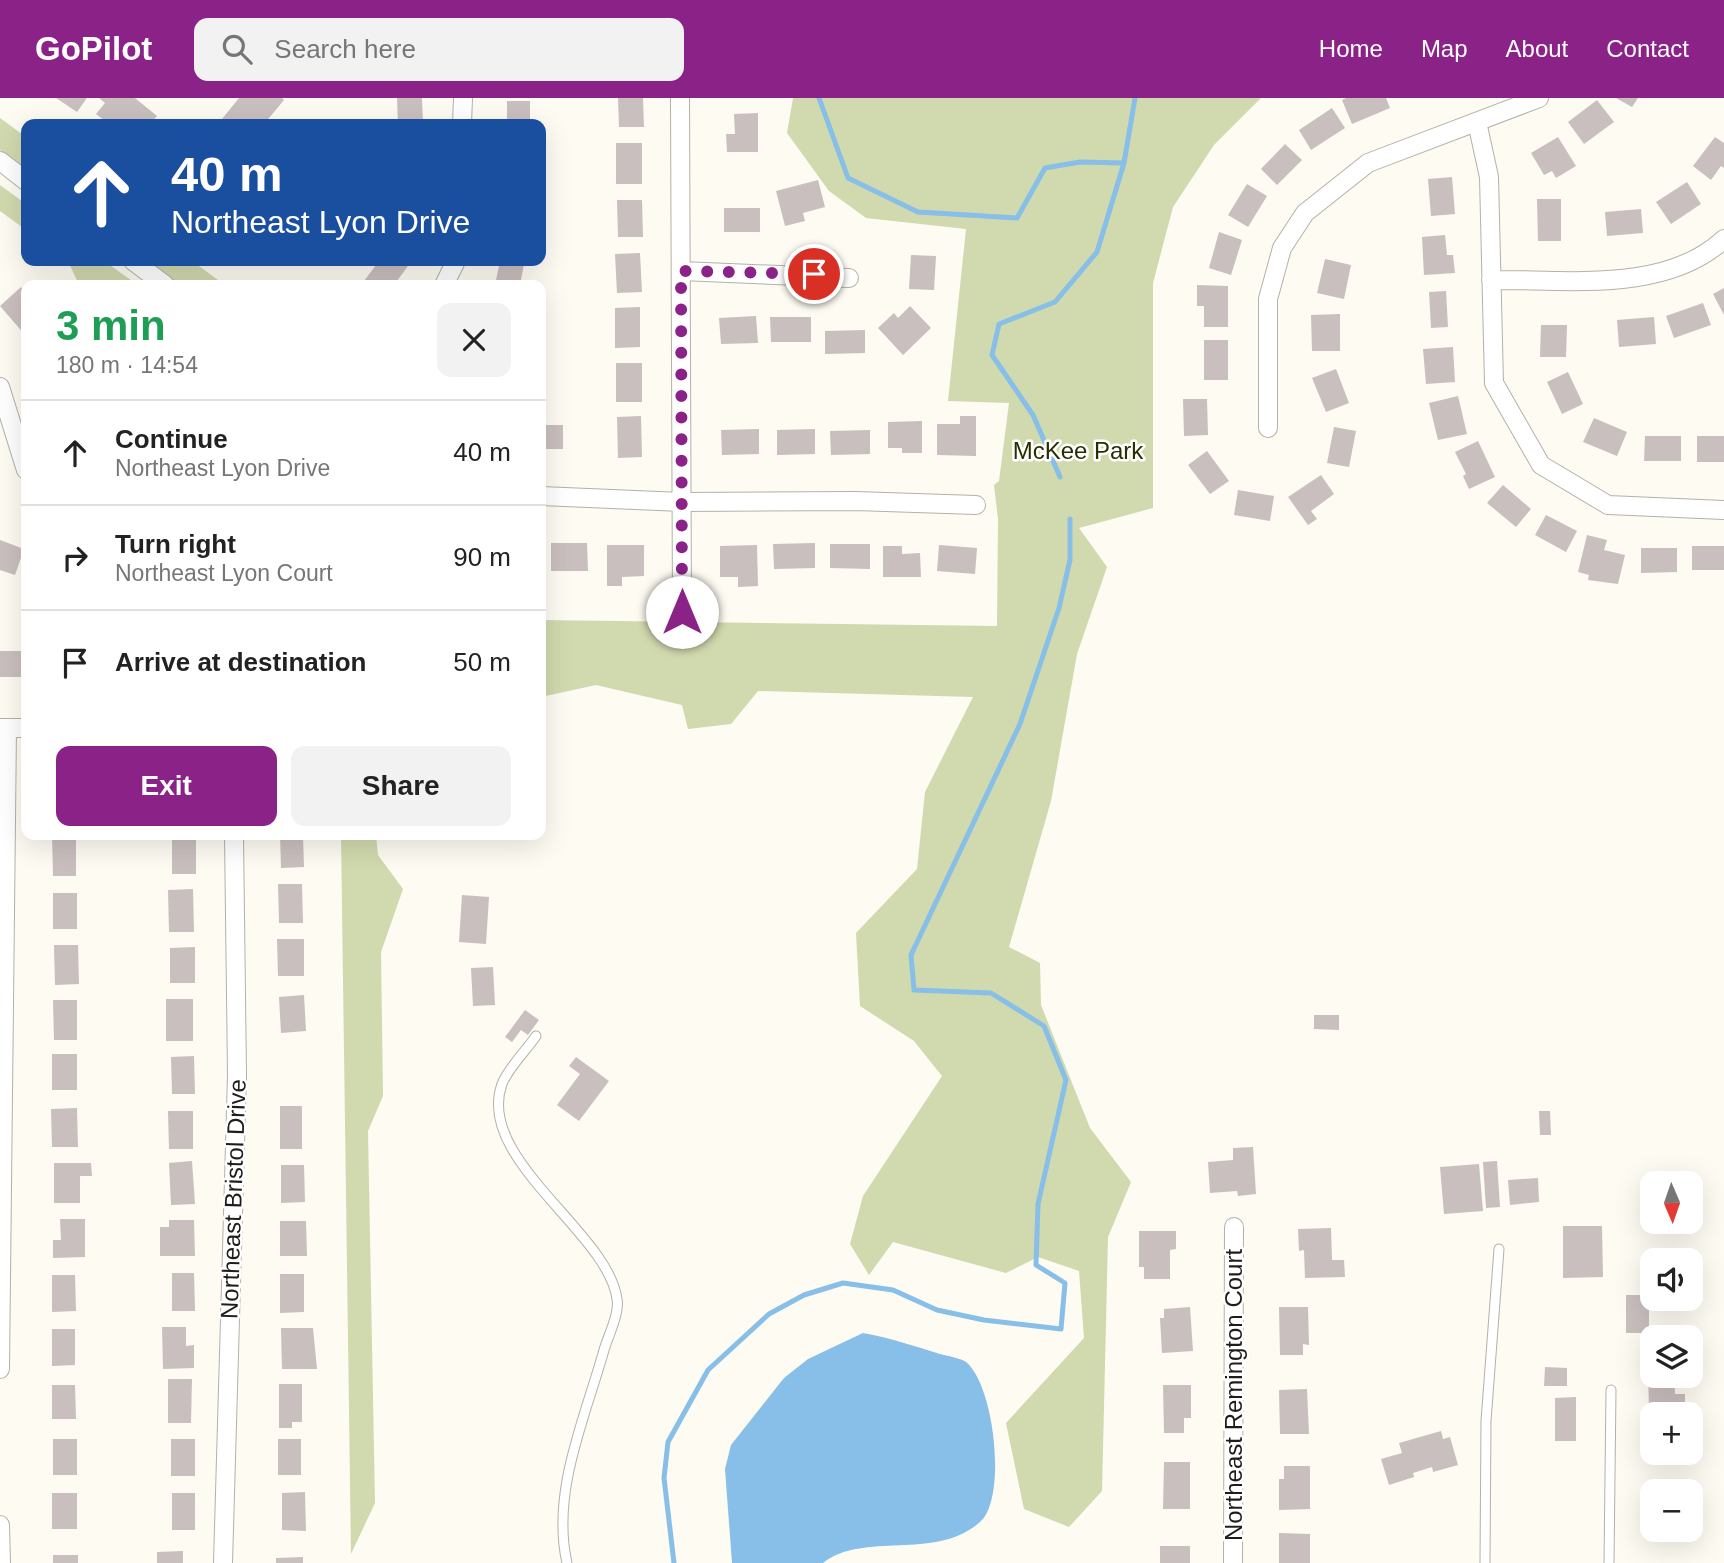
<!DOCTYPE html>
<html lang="en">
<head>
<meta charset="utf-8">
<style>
  body { margin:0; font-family:Arial,sans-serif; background:#f2f2f2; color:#222; height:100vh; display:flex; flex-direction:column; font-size:26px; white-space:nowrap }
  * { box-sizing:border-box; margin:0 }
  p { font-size:23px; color:#767676 }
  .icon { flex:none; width:38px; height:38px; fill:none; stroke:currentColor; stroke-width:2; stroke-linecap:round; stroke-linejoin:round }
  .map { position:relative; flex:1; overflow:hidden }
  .details { position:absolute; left:21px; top:182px; width:525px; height:560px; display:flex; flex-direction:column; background:#fff; border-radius:14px; box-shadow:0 7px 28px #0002 }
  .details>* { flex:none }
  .hud { position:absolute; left:21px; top:21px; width:525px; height:147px; border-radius:14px; box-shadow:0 7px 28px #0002; background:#1a4fa0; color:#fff; overflow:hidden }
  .needle { width:46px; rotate:178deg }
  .tools { position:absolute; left:1640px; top:1073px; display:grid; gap:14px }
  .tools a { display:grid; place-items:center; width:63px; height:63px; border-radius:14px; background:#fff; box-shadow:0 7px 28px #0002; font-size:35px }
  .pin { position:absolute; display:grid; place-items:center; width:60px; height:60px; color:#fff; margin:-30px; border:4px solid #fff; border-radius:50%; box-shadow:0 2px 7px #0007 }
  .me { position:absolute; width:77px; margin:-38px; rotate:0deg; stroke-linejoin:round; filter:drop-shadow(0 0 5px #0008) }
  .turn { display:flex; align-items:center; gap:24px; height:147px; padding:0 35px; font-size:32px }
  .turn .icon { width:91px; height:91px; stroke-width:2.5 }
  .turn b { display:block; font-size:49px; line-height:60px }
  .round { display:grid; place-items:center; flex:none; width:74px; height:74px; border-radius:14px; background:#f2f2f2 }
  .overview { display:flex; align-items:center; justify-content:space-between; height:119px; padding:0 35px }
  h1 { font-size:42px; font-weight:800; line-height:52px; color:#1e9e55 }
  .primary-button { display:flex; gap:14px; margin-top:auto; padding:14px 35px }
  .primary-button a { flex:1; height:80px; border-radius:14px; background:#8b2287; color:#fff; font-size:28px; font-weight:800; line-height:80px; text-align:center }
  .primary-button a+a { background:#f2f2f2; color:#222 }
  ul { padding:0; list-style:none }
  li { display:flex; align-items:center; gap:21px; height:105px; padding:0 35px; border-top:2px solid #e0e0e0 }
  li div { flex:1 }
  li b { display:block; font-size:26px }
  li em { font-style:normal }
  header { display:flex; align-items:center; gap:42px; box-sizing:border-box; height:98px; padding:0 35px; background:#8b2287; color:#fff }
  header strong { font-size:33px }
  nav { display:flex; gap:38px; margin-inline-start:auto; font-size:24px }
  .search { width:490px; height:63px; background:#f2f2f2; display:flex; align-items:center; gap:18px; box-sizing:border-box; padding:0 24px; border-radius:14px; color:#767676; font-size:26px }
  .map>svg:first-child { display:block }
  .green { fill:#d1d9ae }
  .water { fill:#87bfe8 }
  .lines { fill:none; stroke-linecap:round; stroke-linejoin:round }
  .stream { stroke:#87bfe8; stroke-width:5 }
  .building { fill:#c9bfbe }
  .lane-casing { stroke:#b3b1a9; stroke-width:11 }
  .street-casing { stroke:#b3b1a9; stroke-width:20 }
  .lane { stroke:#fff; stroke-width:9 }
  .street { stroke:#fff; stroke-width:18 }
  .route { stroke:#8b2287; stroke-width:12; stroke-dasharray:0 21.6 }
  .labels { text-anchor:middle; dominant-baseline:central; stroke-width:5; stroke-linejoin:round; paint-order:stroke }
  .park-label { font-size:24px; fill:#282e00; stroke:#fff }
  .street-label { font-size:24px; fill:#1e1d1a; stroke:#fff }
</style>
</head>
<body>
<header>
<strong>GoPilot</strong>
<div class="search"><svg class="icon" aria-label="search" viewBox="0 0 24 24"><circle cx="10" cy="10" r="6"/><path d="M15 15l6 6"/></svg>Search here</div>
<nav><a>Home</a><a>Map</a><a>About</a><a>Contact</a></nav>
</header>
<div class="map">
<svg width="1724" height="1465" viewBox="0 0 1724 1465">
  <rect width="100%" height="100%" fill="#fdfbf2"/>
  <path class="green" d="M793 0H1261L1214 47 1173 109 1153 185V410L1079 430 1107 469 1077 556 1051 703 1009 849 1040 865 1041 907 1090 1030 1131 1084 1108 1139 1102 1393 1069 1429 1024 1411 1006 1325 1084 1240 1079 1173 1038 1159 1006 1175 893 1144 869 1177 850 1146 863 1098 942 978 914 943 860 908 856 835 917 771 925 694 973 599 758 593 731 626 688 631 682 607 596 587 541 599V522L997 528 998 421 994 387 999 383 1009 305 948 303 966 131 866 120 829 93 787 35Z
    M0 20 26 39V72L0 52Z
    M0 87 26 106V132L0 113Z
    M68 163H104L138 187H79Z
    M147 163H192L225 187H180Z
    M341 737H376L378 757 403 791 381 854 383 998 368 1033 375 1405 351 1456Z"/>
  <path class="water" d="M863 1235C891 1240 914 1248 940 1256 947 1258 960 1260 966 1264 994 1287 1006 1393 983 1421 940 1465 865 1432 823 1465H732L725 1371 731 1347 784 1280 808 1261Z"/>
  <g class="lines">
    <path class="stream" d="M819 0 848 80 918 114 1017 120 1045 70 1080 64 1124 65
      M1060 379 1033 317 992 257 999 226 1055 204 1097 154 1124 65 1135 0
      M674 1465 664 1380 668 1344 708 1272 769 1216 804 1197 843 1185 893 1192 937 1212 984 1222 1061 1231 1065 1185 1036 1167 1038 1106 1066 982 1044 928 991 895 914 892 911 857 1020 626 1059 510 1070 462V421"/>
  </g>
  <path class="building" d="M56 0H87L77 14Z
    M99 0H135L157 18 150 26H109L96 16 105 5Z
    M239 0H282L284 2 264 26H229L222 21Z
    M397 0H422L423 26H398Z
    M618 0H643L644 29H619Z
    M1346 0H1386L1390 10 1352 26 1342 2Z
    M1616 0H1638L1632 9Z
    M1597 2 1614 24 1584 46 1568 24Z
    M507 3H530V26H507Z
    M1332 10 1345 30 1311 52 1299 32Z
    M758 15V54H727L726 36H735L734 16Z
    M165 21 211 22V26H165Z
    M1558 39 1576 68 1556 80 1552 73 1544 77 1531 55Z
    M1715 39 1724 45V70L1721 68 1711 82 1693 68Z
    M616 45H642V86H616Z
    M1285 46 1302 62 1277 87 1261 71Z
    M1452 79 1455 116 1431 118 1428 81Z
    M818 82 825 109 803 115 805 123 785 128 776 93Z
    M1687 84 1701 106 1671 126 1656 104Z
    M1247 86 1267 98 1248 129 1228 117Z
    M1537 101H1561V143H1538Z
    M617 102H642L643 139H618Z
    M724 110H760V134H724Z
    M1641 111 1643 135 1607 138 1605 114Z
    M1219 134 1242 142 1231 177 1209 170Z
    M1445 137 1447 157H1453L1455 175 1424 177 1422 139Z
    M640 155 642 194 617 195 615 156Z
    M911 157 936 158 934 192 909 191Z
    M1325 161 1351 167 1344 201 1317 195Z
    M379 163H401L408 168 394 187H370L364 183Z
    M500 163 524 166 520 187H495Z
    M1197 187 1228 188V229H1204V208H1197Z
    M21 189 26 197V238L0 208Z
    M1724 190V217L1713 196Z
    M1446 193 1448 229 1431 230 1429 194Z
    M1703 205 1711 227 1674 240 1666 218Z
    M910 208 931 230 903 257 878 230 894 215 898 220Z
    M640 209V249L615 250V210Z
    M1340 216V253H1312L1311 217Z
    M756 218 758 245 721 246 719 220Z
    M770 219H811V244H771Z
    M1654 219 1656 246 1619 249 1617 222Z
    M1541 227H1567L1566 259H1540Z
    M865 232V255L825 256V233Z
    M1204 242H1228V282H1204Z
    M1453 249 1455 284 1426 286 1423 251Z
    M616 265H642V304H616Z
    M1336 271 1349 305 1326 314 1312 280Z
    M1568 274 1583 306 1562 316 1547 284Z
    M1458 298 1467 336 1438 342 1429 305Z
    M1183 301H1207L1208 337 1184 338Z
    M641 318 642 359 618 360 617 319Z
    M960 318H976V358L937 357V326H960Z
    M1594 320 1627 334 1617 358 1583 344Z
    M922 323V355H902V350H888V324Z
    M541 327H563V351H541Z
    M1334 329 1356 333 1349 369 1327 365Z
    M759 331V356L722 357 721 332Z
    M815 331V356L777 357V332Z
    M870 332V356L831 357 830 333Z
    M1645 338H1681V363H1644Z
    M1697 338H1724V364H1697Z
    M1478 343 1495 379 1469 391 1463 378 1466 376 1455 354Z
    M1207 353 1229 383 1210 396 1188 367Z
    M1321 377 1334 396 1311 413 1317 421 1308 427 1288 399Z
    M1503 387 1531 411 1516 429 1487 405Z
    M1238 392 1274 398 1270 423 1234 417Z
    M1546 417 1577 433 1566 454 1535 437Z
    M1587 437 1607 442 1604 452 1625 457 1618 486 1588 482 1589 477 1578 474Z
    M0 442 24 451 15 477 0 472Z
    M551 445H587L588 473H551Z
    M815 445V470L774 471 773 446Z
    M830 446H870V471L830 470Z
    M607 447H644V478L622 479V488H607Z
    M757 447 758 488 738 489V479H720V448Z
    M939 447 977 450 975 476 937 473Z
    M883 448H902V456L920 455 921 479H883Z
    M1692 448H1724V472H1692Z
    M1641 450H1677V474L1641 475Z
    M0 553H26V579H0Z
    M280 737H303L304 769 281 770Z
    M52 738H76V778H53Z
    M196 739V776H172V740Z
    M278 786H302L303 825H279Z
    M193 791 194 834H169L168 792Z
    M53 795H77V831H53Z
    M462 797 489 799 486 846 459 844Z
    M277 841H304V878H278Z
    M54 847H78L79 886 55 887Z
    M195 849V885H170V850Z
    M493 869 495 907 473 908 471 870Z
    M304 897 306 933 281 935 279 899Z
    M166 901H193V943H166Z
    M53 902H77V942H54Z
    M525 912 539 922 528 937 521 932 512 944 505 939Z
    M1314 917H1339V932L1314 931Z
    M52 956H77V992H52Z
    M194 958 195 996H172L171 959Z
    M576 959 609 983 579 1023 557 1007 580 976 569 968Z
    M280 1008H302V1051H280Z
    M77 1010 78 1049H52L51 1011Z
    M168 1013H193V1051H169Z
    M1539 1013H1550L1551 1037H1540Z
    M1253 1049 1256 1096 1238 1098 1237 1093 1210 1095 1208 1064 1233 1062V1050Z
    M192 1063 195 1106 171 1107 169 1065Z
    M1497 1063 1500 1109 1486 1110 1483 1064Z
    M54 1065H91L92 1078H80V1105H54Z
    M1479 1066 1483 1113 1444 1116 1440 1069Z
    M281 1067H304L305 1104 281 1105Z
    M1538 1080 1539 1104 1510 1107 1508 1082Z
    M60 1121H85V1159L53 1160V1142H61Z
    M169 1122H194L195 1158H160V1129H169Z
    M280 1123H306L307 1158H280Z
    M1563 1128H1602L1603 1179 1563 1180Z
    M1331 1130 1332 1162H1344L1345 1179 1305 1180 1304 1152 1299 1153 1298 1131Z
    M1139 1133H1176V1151L1170 1152V1181H1144V1169H1139Z
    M172 1175H194L195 1213H172Z
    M280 1176H304V1214L280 1215Z
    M52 1177H75L76 1213 52 1214Z
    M1626 1197H1649V1235H1626Z
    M1190 1209 1193 1253 1162 1255 1160 1220H1164V1211Z
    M1279 1209H1308L1309 1247 1303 1246V1257H1280Z
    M162 1229H186V1248L194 1247V1270L163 1271Z
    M281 1230H313L317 1271H282Z
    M52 1231H75V1267L52 1268Z
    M1545 1269 1567 1270V1288H1544Z
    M1648 1271H1652V1278H1674L1675 1296H1685V1311H1649Z
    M168 1281H192L191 1325H168Z
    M279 1286H302V1324H292V1330H279Z
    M52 1287H75L76 1321H52Z
    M1163 1287H1191V1320H1184V1335H1164Z
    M1307 1291 1309 1336H1280L1279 1292Z
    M1576 1299V1343H1555V1300Z
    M1441 1333 1443 1341 1450 1339 1458 1367 1433 1374 1432 1369 1413 1375 1414 1379 1389 1387 1381 1361 1402 1355 1399 1345Z
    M53 1341H77V1377H53Z
    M171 1341H195V1378H171Z
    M278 1341H301V1377H278Z
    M1164 1364H1190V1411H1163Z
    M1284 1368H1310V1411L1279 1412V1381H1284Z
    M305 1394 306 1433 282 1432V1395Z
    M52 1395H77V1431H52Z
    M172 1395H195V1432H172Z
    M1279 1435 1310 1436V1465H1279Z
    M1160 1448H1190V1465H1160Z
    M183 1453V1465H157V1454Z
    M53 1457H78V1465H53Z
    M303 1459V1465H276V1460Z"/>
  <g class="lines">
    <g class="lane-casing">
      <path id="lane" d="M536 938C526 953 508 970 502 986 475 1061 608 1134 617 1201 620 1215 608 1238 604 1252 585 1320 551 1394 567 1465
        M1485 1465 1486 1323 1499 1151
        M1609 1465 1611 1292"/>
    </g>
    <g class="street-casing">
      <path id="street" d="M680 0 682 514
        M1477 24 1489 79 1494 285 1541 367 1608 407 1724 412
        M462 26 463 0
        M0 63 26 83
        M133 163 165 187
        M681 173 849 180
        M1491 182C1565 181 1665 196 1724 141
        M444 187 456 163
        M0 289 26 372
        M1268 330V201L1282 150 1305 115 1368 65 1539 0
        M541 398 682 404 855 403 976 407
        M0 630H26
        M0 1271 7 630
        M0 1427 1 1465
        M223 1465 237 977 234 737
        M1233 1465 1234 1129"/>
    </g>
    <use href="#lane" class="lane"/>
    <use href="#street" class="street"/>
  </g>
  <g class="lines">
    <path class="route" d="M682 514 681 173 814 176"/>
  </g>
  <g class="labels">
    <g class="park-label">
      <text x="1078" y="352">McKee Park</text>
    </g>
    <g class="street-label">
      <text transform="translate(233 1101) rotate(-88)">Northeast Bristol Drive</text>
      <text transform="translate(1233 1297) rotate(-90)">Northeast Remington Court</text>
    </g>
  </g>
</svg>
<div class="tools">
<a><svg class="needle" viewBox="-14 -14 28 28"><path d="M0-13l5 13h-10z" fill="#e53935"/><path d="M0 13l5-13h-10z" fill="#767676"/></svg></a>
<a><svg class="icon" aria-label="sound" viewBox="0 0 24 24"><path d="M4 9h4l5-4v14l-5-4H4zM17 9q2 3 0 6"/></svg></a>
<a><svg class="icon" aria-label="layers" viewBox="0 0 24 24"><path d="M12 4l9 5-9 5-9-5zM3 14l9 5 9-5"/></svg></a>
<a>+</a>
<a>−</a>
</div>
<div class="pin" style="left:814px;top:176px;background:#d93025"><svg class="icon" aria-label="arrive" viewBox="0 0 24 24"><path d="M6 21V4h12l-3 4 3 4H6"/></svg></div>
<svg class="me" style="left:682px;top:514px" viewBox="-20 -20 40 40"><circle r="19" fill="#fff"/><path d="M0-13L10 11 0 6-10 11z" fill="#8b2287"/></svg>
<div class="hud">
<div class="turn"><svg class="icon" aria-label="ahead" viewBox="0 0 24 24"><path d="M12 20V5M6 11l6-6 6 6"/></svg><div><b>40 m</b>Northeast Lyon Drive</div></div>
</div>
<section class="details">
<div class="overview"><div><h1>3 min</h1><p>180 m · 14:54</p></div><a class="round"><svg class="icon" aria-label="close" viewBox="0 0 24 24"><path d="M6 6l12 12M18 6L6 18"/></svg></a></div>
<ul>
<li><svg class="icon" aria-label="ahead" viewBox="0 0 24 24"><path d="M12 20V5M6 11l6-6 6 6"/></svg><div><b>Continue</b><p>Northeast Lyon Drive</p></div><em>40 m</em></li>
<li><svg class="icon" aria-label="right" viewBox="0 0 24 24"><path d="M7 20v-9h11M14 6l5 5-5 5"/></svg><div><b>Turn right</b><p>Northeast Lyon Court</p></div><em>90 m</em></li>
<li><svg class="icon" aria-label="arrive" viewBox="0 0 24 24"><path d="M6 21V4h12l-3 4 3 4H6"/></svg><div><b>Arrive at destination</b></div><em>50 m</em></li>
</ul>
<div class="primary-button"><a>Exit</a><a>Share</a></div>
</section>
</div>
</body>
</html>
